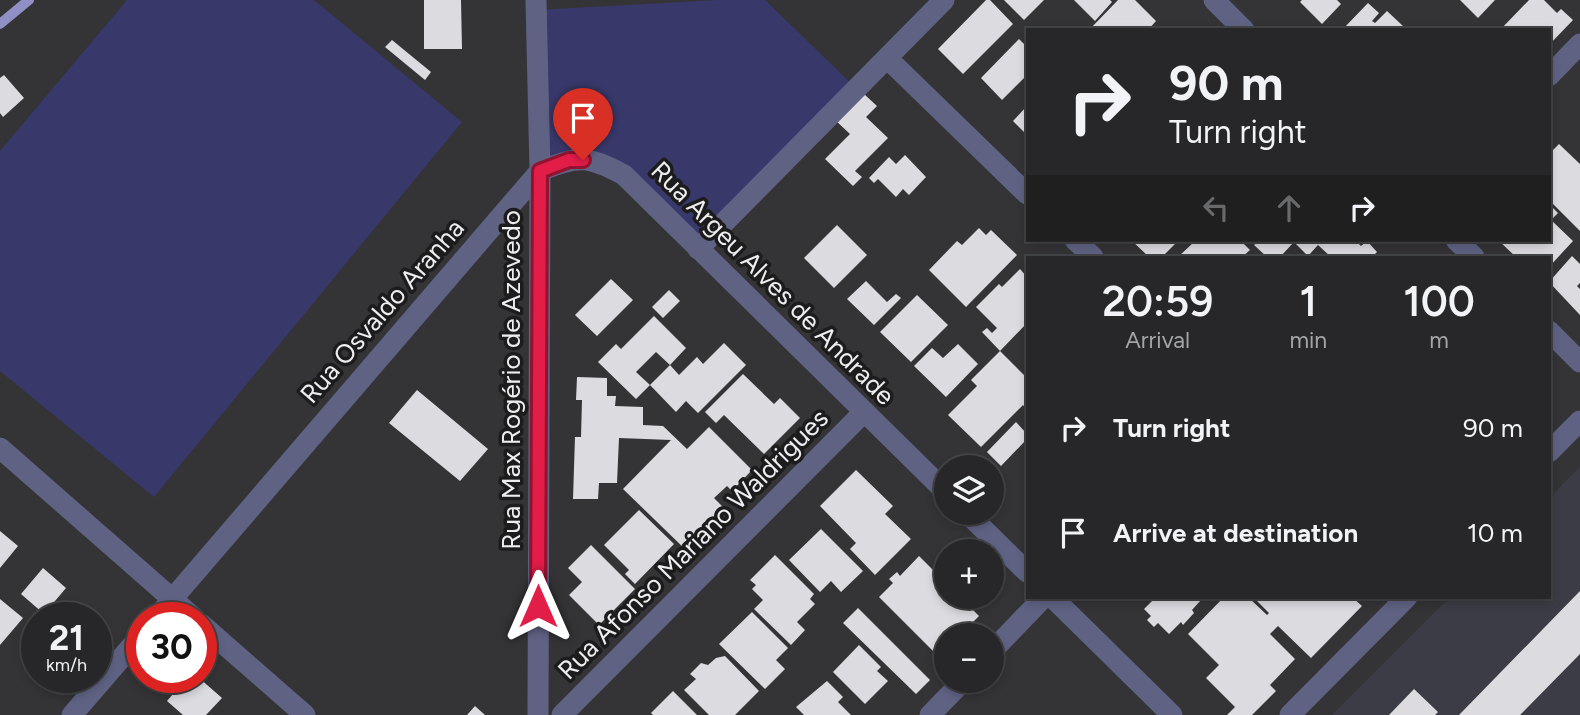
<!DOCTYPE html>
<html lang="en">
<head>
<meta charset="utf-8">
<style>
  body { margin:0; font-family:Figtree,sans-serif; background:#333335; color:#f1f3f6; height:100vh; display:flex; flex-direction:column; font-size:26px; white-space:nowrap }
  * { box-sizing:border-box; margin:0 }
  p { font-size:23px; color:#a4a5a8 }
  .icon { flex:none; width:38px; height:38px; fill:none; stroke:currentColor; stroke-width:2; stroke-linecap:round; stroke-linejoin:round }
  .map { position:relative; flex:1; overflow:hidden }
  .panel { position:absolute; left:1026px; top:256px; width:525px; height:343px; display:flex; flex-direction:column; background:#272729; border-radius:0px; box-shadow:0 4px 10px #0003,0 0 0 2px #434446 }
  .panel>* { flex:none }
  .guide { position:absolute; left:1026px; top:28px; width:525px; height:214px; border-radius:0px; box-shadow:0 4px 10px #0003,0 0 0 2px #434446; background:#272729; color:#f1f3f6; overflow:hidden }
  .tools { position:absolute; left:934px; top:455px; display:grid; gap:14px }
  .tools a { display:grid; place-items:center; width:70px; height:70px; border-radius:50%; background:#272729; box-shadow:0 4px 10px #0003,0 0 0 2px #434446; font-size:35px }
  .speed { position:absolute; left:21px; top:602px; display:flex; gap:14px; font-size:35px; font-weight:700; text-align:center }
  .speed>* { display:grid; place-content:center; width:91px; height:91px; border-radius:50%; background:#272729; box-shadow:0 4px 10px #0003,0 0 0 2px #434446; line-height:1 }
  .speed small { font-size:18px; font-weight:400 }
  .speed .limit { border:10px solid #d22; background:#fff; color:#111 }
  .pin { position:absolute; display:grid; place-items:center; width:60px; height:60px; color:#fff; margin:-72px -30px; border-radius:50% 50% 50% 0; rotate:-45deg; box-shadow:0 0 7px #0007 }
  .pin .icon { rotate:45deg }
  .me { position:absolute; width:77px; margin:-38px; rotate:0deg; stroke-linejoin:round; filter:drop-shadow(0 0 5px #0008) }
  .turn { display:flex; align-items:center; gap:24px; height:147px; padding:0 28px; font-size:32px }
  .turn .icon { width:91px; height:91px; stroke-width:2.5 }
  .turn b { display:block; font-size:49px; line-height:60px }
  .lanes { display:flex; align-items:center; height:66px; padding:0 28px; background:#0003; justify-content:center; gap:35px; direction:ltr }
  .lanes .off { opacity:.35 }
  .eta { display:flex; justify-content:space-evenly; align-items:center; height:119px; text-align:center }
  .eta b { font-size:42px; font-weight:600; line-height:49px }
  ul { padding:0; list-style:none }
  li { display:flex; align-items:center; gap:21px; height:105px; padding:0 28px }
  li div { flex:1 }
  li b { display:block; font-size:26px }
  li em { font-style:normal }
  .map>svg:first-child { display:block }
  .built { fill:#3b3c45 }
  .green { fill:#38386a }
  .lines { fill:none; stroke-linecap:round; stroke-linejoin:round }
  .stream { stroke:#9090c7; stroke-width:10 }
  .building { fill:#dcdce0 }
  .minor { stroke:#606284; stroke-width:21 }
  .route-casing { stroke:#92132f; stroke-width:18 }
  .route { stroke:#e11d48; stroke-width:12 }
  .labels { text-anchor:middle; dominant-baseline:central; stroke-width:7; stroke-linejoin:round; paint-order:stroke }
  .street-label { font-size:26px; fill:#eeeef0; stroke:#1c1c1d }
</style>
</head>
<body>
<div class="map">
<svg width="1580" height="715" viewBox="0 0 1580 715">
  <rect width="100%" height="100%" fill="#343437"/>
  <path class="built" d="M1580 467V715H1332L1450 597H1549V498Z"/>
  <path class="green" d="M127 0H314L462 122 154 497 0 371V151Z
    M718 0H765L857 89 698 249 598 161 540 171 536 10Z"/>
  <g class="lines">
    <path class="stream" d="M0 24 29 0"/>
  </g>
  <path class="building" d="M424 0H461L462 49H424Z
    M986 0H990L1013 24 963 74 938 49Z
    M1004 0H1044L1024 20Z
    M1074 0H1110L1112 2 1095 21Z
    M1118 0H1135L1156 21 1148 30H1089Z
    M1302 0H1337L1341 4 1322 24 1300 2Z
    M1460 0H1495L1478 18Z
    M1529 0H1544L1557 13 1561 9 1573 20 1549 45V30H1500Z
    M1368 3 1379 13 1372 21 1375 23 1387 11 1404 27 1401 30H1342Z
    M1019 39 1027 47V75L1002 100 981 78Z
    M392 40 431 72 425 80 385 47Z
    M4 75 24 98 3 117 0 113V78Z
    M864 94 877 106 866 117 888 138 855 171 862 177 853 186 825 159 850 134 835 120Z
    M1027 106V135L1013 121Z
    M1559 144 1580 164V231L1549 200V154Z
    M905 155 926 177 909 195 903 189 896 197 878 179 874 183 869 178 889 157 896 164Z
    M1549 204 1558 213 1551 220 1573 241 1549 267V257H1516L1498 240H1549Z
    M837 225 867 255 834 288 804 258Z
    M979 228 986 235 991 230 1017 255 966 307 929 270 957 241 962 245Z
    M1131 240H1179L1162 257H1149Z
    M1192 240H1240L1250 250 1242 257H1178L1194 242Z
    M1260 240H1355L1361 246 1367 241 1377 252 1372 257H1331L1318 245 1308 256 1294 242 1280 257H1267L1254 245Z
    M1572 256 1580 264V283L1577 286 1580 289V315L1549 282Z
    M1020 269 1027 277V323L1000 351 982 332 987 328 992 333 997 328 976 307 999 284 1002 287Z
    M611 279 633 300 597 336 575 315Z
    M866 281 887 302 896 294 901 298 874 325 847 299Z
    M669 290 680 301 663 318 652 307Z
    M917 295 948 325 911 362 880 332Z
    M654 316 686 348 670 365 656 352 636 372 650 385 636 399 598 362 616 344 621 349Z
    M724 343 746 365 698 413 686 401 676 412 650 385 670 365 679 375 697 357 703 364Z
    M958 344 978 364 946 397 914 366 932 348 943 358Z
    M1000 351 1027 378V410L1023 405 981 447 948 415 977 386 971 380Z
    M743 374 774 404 780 398 800 418 764 454 724 415 716 423 705 412Z
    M577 377 607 378V396H616L615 406 643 407V425L663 426 687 449 709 427 752 470 732 491 727 486 714 498 725 509 686 550 623 489 671 440 619 438 617 483H599L598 499H573L575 437H581L582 400H576Z
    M417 390 488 449 460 481 389 423Z
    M1016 422 1027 434V439L1001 466 987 452Z
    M856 470 893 506 885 514 911 539 875 575 850 549 856 543 820 506Z
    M639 510 674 544 635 584 625 574 629 570 604 545Z
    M821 529 863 571 841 592 831 581 820 592 789 560Z
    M0 531 18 546 0 568Z
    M591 545 635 589 599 625 569 595 582 582 568 568Z
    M775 555 814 594 810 599 815 604 797 622 805 630 791 645 754 609 763 600 752 589 756 585 750 580Z
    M919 556 947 584V597H960L979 616 960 635H947V649L939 657 879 597 893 583 889 579 897 572 900 576Z
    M43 568 66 588 44 614 21 594Z
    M1580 591V654L1520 715H1459Z
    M1156 597H1198L1201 600 1192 610 1194 613 1183 625 1181 622 1169 634 1158 623 1154 627 1147 620 1151 616 1144 609Z
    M1224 597H1248L1267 615 1269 613 1253 597H1352L1362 606 1311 658 1278 626 1270 634 1295 659 1270 685 1276 691 1252 715H1227L1235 707 1206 678 1219 665 1188 634Z
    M0 599 23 618 0 645Z
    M858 608 930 680 916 694 843 623Z
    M752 612 788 648 776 660 785 669 765 689 719 644Z
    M859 645 881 667 877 671 888 681 865 704 833 672Z
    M725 656 759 691 735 715H709L684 690 696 679 690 674 701 663 708 665 716 658Z
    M176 677H198L222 698 206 715H183L167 701 173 694 166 688Z
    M827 681 843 697 838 702 851 715H804L796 707Z
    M1414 689 1438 712 1435 715H1389Z
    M673 691 697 715H653L651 713Z
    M475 706 485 715H467Z"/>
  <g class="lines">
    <path class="minor" d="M536 0 540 171 538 715
      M1214 0 1244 30
      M887 58 1027 194
      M1549 76 1580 44
      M1075 240 1093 257
      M1456 240 1474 257
      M698 249 944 0
      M1549 331 1580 362
      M0 448 194 618
      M1549 452 1580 421
      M967 513 1027 572
      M1052 597 1172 715
      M156 618 540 171C579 156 587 155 624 175L947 493
      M201 624 305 715
      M992 651 1044 597
      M72 715 142 634
      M562 715 864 412
      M930 715 963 681
      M1290 715 1407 597"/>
  </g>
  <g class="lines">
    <g class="route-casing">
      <path id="route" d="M538 606 540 171 569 160H583"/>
    </g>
    <use href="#route" class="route"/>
  </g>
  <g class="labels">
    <g class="street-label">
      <text transform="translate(773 283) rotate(45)">Rua Argeu Alves de Andrade</text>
      <text transform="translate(382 311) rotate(-49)">Rua Osvaldo Aranha</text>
      <text transform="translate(511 380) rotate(-90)">Rua Max Rogério de Azevedo</text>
      <text transform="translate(693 544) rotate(-45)">Rua Afonso Mariano Waldrigues</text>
    </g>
  </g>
</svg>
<div class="tools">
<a><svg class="icon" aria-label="layers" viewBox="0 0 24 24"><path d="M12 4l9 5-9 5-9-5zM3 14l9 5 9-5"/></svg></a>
<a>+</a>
<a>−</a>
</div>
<div class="speed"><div>21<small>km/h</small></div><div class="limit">30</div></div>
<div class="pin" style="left:583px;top:160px;background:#d93025"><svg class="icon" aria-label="arrive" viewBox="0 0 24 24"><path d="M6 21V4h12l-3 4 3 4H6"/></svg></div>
<svg class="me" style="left:538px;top:606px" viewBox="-20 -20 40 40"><path d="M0-17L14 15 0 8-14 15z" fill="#e11d48" stroke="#fff" stroke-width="4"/></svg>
<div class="guide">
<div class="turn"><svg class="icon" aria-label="right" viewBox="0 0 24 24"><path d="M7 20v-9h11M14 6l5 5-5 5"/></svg><div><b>90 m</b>Turn right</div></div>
<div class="lanes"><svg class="icon off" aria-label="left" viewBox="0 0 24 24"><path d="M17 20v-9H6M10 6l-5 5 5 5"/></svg><svg class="icon off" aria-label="ahead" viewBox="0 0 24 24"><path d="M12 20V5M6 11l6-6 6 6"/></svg><svg class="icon" aria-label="right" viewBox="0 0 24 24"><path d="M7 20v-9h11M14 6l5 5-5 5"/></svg></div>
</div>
<section class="panel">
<div class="eta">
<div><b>20:59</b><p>Arrival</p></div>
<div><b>1</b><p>min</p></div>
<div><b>100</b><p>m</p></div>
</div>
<ul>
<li><svg class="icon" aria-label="right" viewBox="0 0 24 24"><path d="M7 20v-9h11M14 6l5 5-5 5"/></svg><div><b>Turn right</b></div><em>90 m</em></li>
<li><svg class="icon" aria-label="arrive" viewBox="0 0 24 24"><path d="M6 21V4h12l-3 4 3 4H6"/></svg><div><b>Arrive at destination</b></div><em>10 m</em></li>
</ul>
</section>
</div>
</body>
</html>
